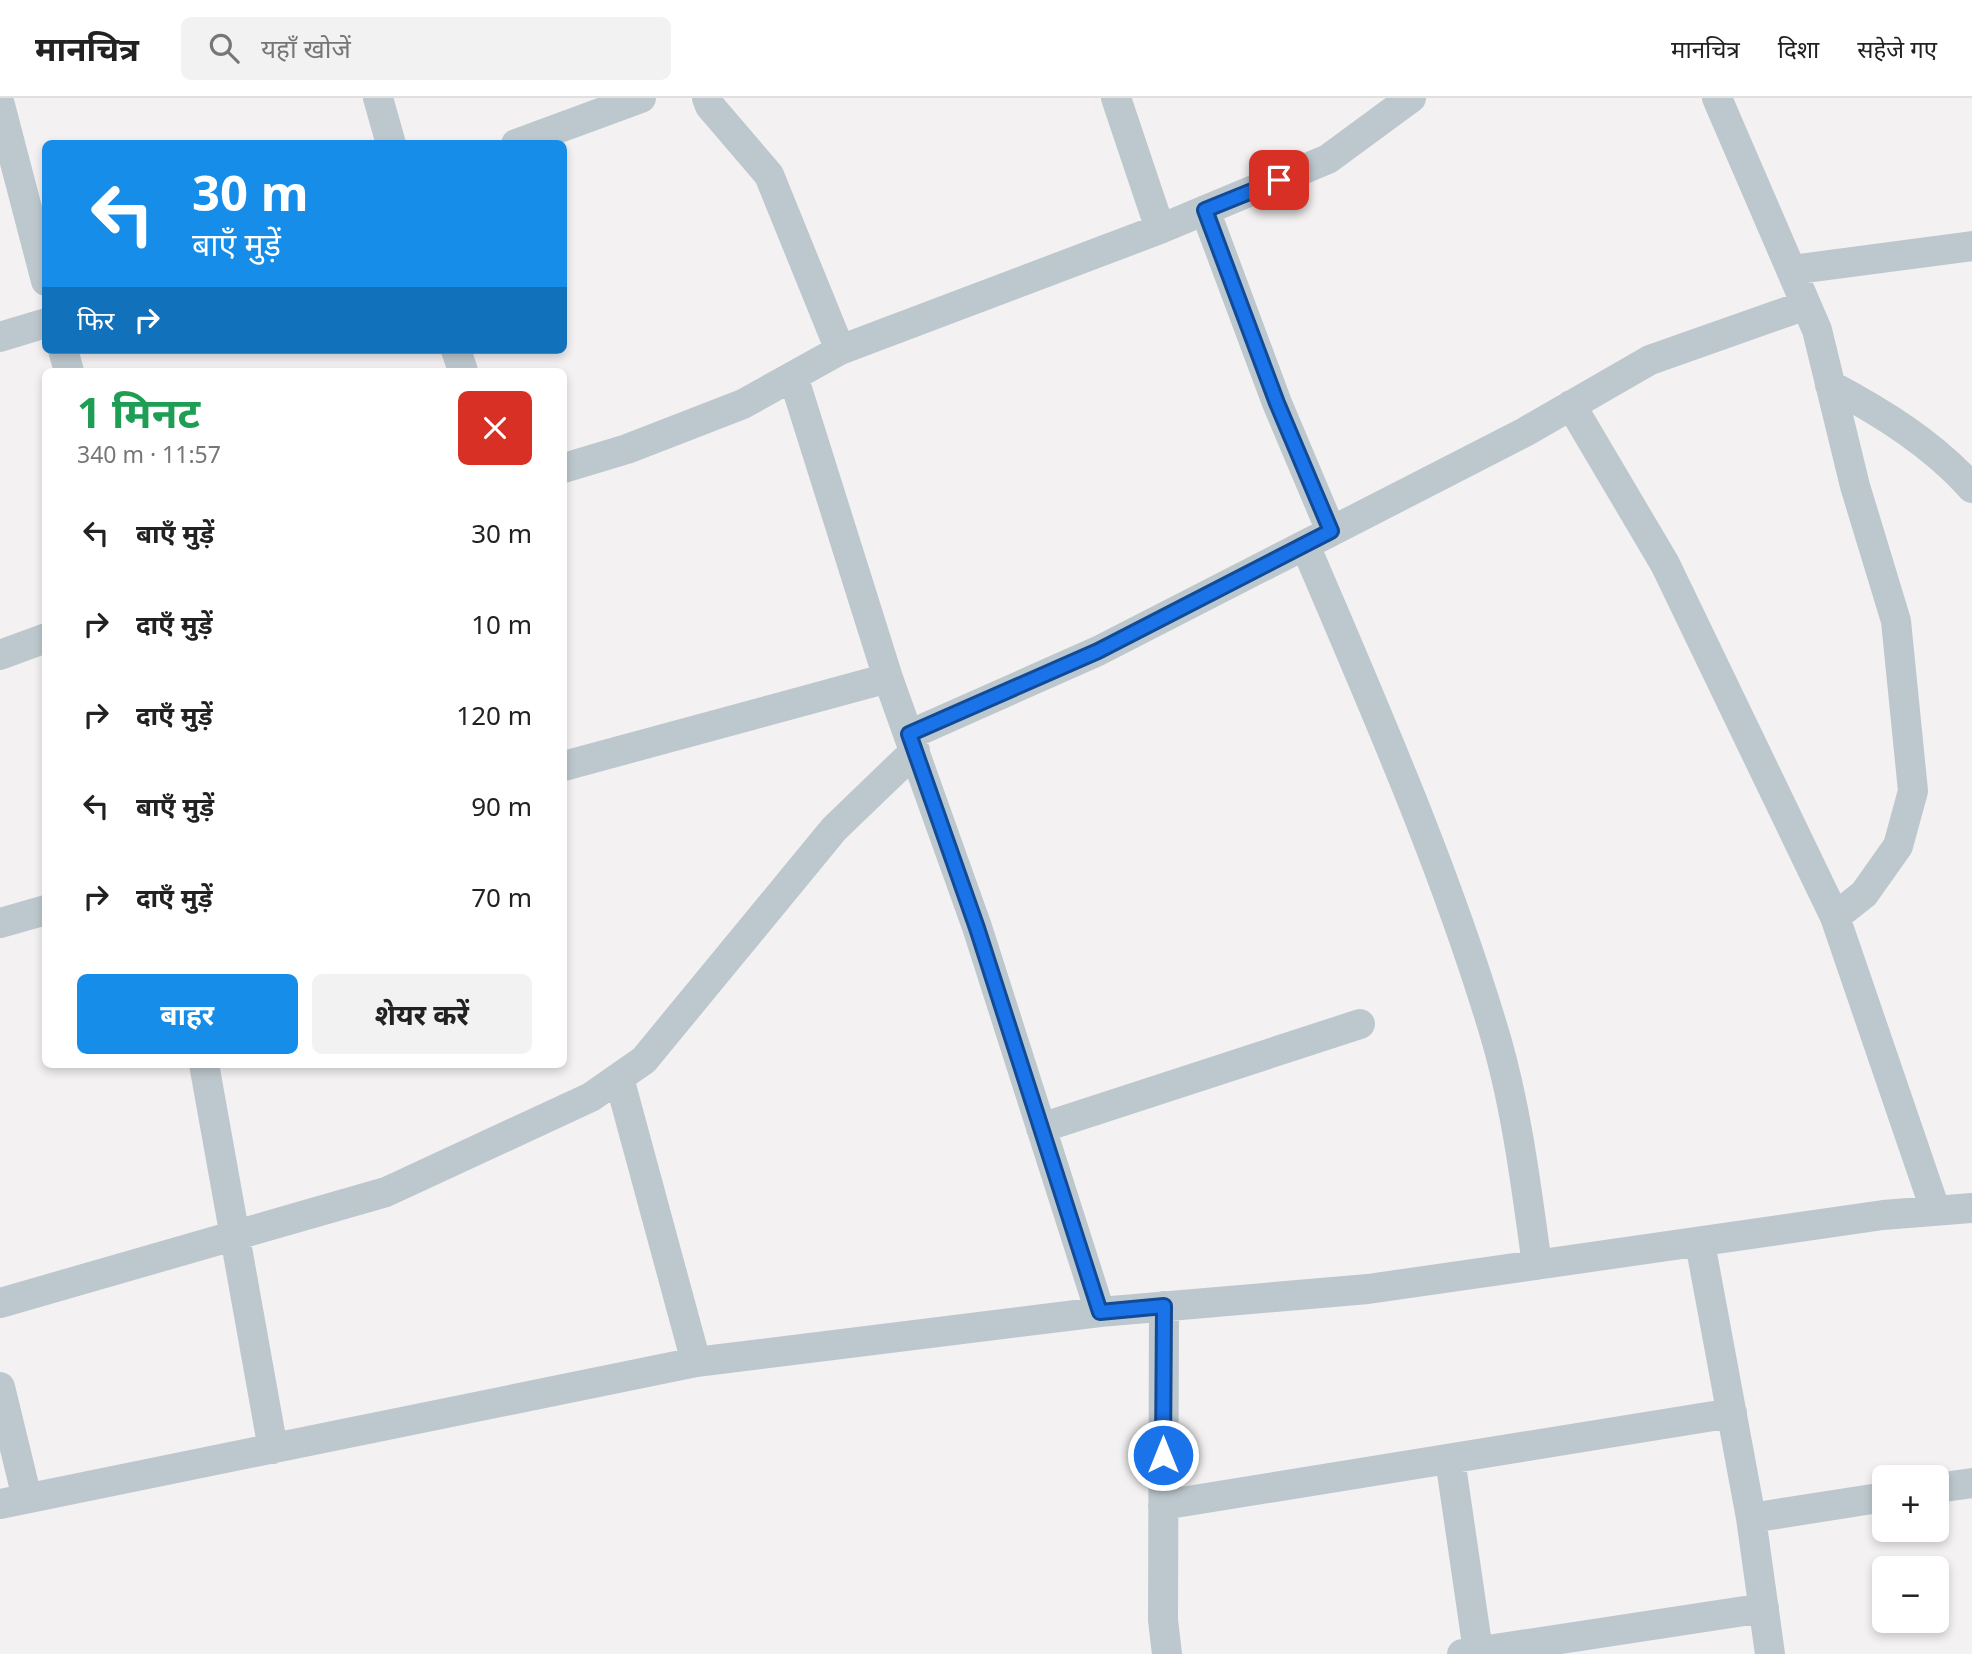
<!DOCTYPE html>
<html lang="hi">
<head>
<meta charset="utf-8">
<style>
  body { margin:0; font-family:"Noto Sans","Noto Sans Devanagari",sans-serif; background:#f2f2f2; color:#222; height:100vh; display:flex; flex-direction:column; font-size:26px; white-space:nowrap }
  * { box-sizing:border-box; margin:0 }
  p { font-size:23px; color:#767676 }
  .icon { flex:none; width:38px; height:38px; fill:none; stroke:currentColor; stroke-width:2; stroke-linecap:round; stroke-linejoin:round }
  .map { position:relative; flex:1; overflow:hidden }
  .drawer { position:absolute; left:42px; top:270px; width:525px; height:700px; display:flex; flex-direction:column; background:#fff; border-radius:10px; box-shadow:0 4px 10px #0003 }
  .drawer>* { flex:none }
  .top-card { position:absolute; left:42px; top:42px; width:525px; height:214px; border-radius:10px; box-shadow:0 4px 10px #0003; background:#168ee9; color:#fff; overflow:hidden }
  .controls { position:absolute; left:1872px; top:1367px; display:grid; gap:14px }
  .controls a { display:grid; place-items:center; width:77px; height:77px; border-radius:10px; background:#fff; box-shadow:0 4px 10px #0003; font-size:35px }
  .pin { position:absolute; display:grid; place-items:center; width:60px; height:60px; color:#fff; margin:-30px; border-radius:14px; box-shadow:0 4px 10px #0006 }
  .me { position:absolute; width:77px; margin:-38px; rotate:0deg; stroke-linejoin:round; filter:drop-shadow(0 0 5px #0008) }
  .turn { display:flex; align-items:center; gap:24px; height:147px; padding:0 35px; font-size:32px }
  .turn .icon { width:91px; height:91px; stroke-width:2.5 }
  .turn b { display:block; font-size:49px; line-height:60px }
  .then { display:flex; align-items:center; height:66px; padding:0 35px; background:#0003; gap:14px; font-size:26px }
  .round { display:grid; place-items:center; flex:none; width:74px; height:74px; border-radius:10px; background:#f2f2f2 }
  .headline { display:flex; align-items:center; justify-content:space-between; height:119px; padding:0 35px }
  h1 { font-size:42px; font-weight:700; line-height:52px; color:#1e9e55 }
  .cta { display:flex; gap:14px; margin-top:auto; padding:14px 35px }
  .cta a { flex:1; height:80px; border-radius:10px; background:#168ee9; color:#fff; font-size:28px; font-weight:700; line-height:80px; text-align:center }
  .cta a+a { background:#f2f2f2; color:#222 }
  ul { padding:0; list-style:none }
  li { display:flex; align-items:center; gap:21px; height:91px; padding:0 35px }
  li div { flex:1 }
  li b { display:block; font-size:26px }
  li em { font-style:normal }
  header { display:flex; align-items:center; gap:42px; box-sizing:border-box; height:98px; padding:0 35px; background:#fff; border-bottom:2px solid #e0e0e0 }
  header strong { font-size:33px }
  nav { display:flex; gap:38px; margin-inline-start:auto; font-size:24px }
  .search { width:490px; height:63px; background:#f2f2f2; display:flex; align-items:center; gap:18px; box-sizing:border-box; padding:0 24px; border-radius:10px; color:#767676; font-size:26px }
  .map>svg:first-child { display:block }
  .lines { fill:none; stroke-linecap:round; stroke-linejoin:round }
  .minor { stroke:#bdc8ce; stroke-width:30 }
  .route-casing { stroke:#114b97; stroke-width:18 }
  .route { stroke:#1a73e8; stroke-width:12 }
</style>
</head>
<body>
<header>
<strong>मानचित्र</strong>
<div class="search"><svg class="icon" aria-label="search" viewBox="0 0 24 24"><circle cx="10" cy="10" r="6"/><path d="M15 15l6 6"/></svg>यहाँ खोजें</div>
<nav><a>मानचित्र</a><a>दिशा</a><a>सहेजे गए</a></nav>
</header>
<div class="map">
<svg width="1972" height="1556" viewBox="0 0 1972 1556">
  <rect width="100%" height="100%" fill="#f4f1f2"/>
  <g class="lines">
    <path class="minor" d="M378 0 391 46
      M707 0 710 8 769 77 840 252
      M1116 0 1160 131
      M1717 0 1817 232 1855 388 1896 523 1913 693 1898 748 1864 796 1835 819 1935 1111
      M0 7 46 183
      M516 46 641 0
      M1205 112 1277 305 1331 433
      M1791 172 1972 148
      M0 239 46 225
      M63 252 69 273
      M456 252 463 273
      M793 278 888 580 977 829 1100 1214
      M1830 287C1881 314 1933 346 1972 390
      M1571 307 1665 466 1835 819
      M564 370 627 351 743 306 840 252 1160 131 1328 61 1411 0
      M1305 447C1372 605 1442 762 1492 927 1516 1004 1526 1087 1537 1167
      M0 557 46 540
      M909 637 1098 553 1525 334 1650 262 1806 207
      M564 668 888 580
      M0 825 46 812
      M204 966 273 1351
      M619 980 696 1264
      M1041 1030 1360 926
      M1700 1145 1751 1420 1885 1399
      M0 1205 386 1094 591 999 644 962 834 731 915 653
      M1164 1208 1163 1522 1167 1556
      M0 1289 27 1400
      M1450 1361 1478 1553
      M1937 1390 1972 1385
      M0 1406 696 1264 1100 1214 1368 1191 1883 1117 1972 1110
      M1163 1407 1732 1315
      M1751 1420 1770 1556
      M1462 1556 1764 1510"/>
  </g>
  <g class="lines">
    <g class="route-casing">
      <path id="route" d="M1163 1357 1164 1208 1100 1214 977 830 909 636 1098 553 1331 433 1277 305 1205 112 1279 82"/>
    </g>
    <use href="#route" class="route"/>
  </g>
</svg>
<div class="controls">
<a>+</a>
<a>−</a>
</div>
<div class="pin" style="left:1279px;top:82px;background:#d93025"><svg class="icon" aria-label="arrive" viewBox="0 0 24 24"><path d="M6 21V4h12l-3 4 3 4H6"/></svg></div>
<svg class="me" style="left:1163px;top:1357px" viewBox="-20 -20 40 40"><circle r="17" fill="#1a73e8" stroke="#fff" stroke-width="3"/><path d="M0-11L8 9 0 5-8 9z" fill="#fff"/></svg>
<div class="top-card">
<div class="turn"><svg class="icon" aria-label="left" viewBox="0 0 24 24"><path d="M17 20v-9H6M10 6l-5 5 5 5"/></svg><div><b>30 m</b>बाएँ मुड़ें</div></div>
<div class="then">फिर<svg class="icon" aria-label="right" viewBox="0 0 24 24"><path d="M7 20v-9h11M14 6l5 5-5 5"/></svg></div>
</div>
<section class="drawer">
<div class="headline"><div><h1>1 मिनट</h1><p>340 m · 11:57</p></div><a class="round" style="background:#d93025;color:#fff"><svg class="icon" aria-label="close" viewBox="0 0 24 24"><path d="M6 6l12 12M18 6L6 18"/></svg></a></div>
<ul>
<li><svg class="icon" aria-label="left" viewBox="0 0 24 24"><path d="M17 20v-9H6M10 6l-5 5 5 5"/></svg><div><b>बाएँ मुड़ें</b></div><em>30 m</em></li>
<li><svg class="icon" aria-label="right" viewBox="0 0 24 24"><path d="M7 20v-9h11M14 6l5 5-5 5"/></svg><div><b>दाएँ मुड़ें</b></div><em>10 m</em></li>
<li><svg class="icon" aria-label="right" viewBox="0 0 24 24"><path d="M7 20v-9h11M14 6l5 5-5 5"/></svg><div><b>दाएँ मुड़ें</b></div><em>120 m</em></li>
<li><svg class="icon" aria-label="left" viewBox="0 0 24 24"><path d="M17 20v-9H6M10 6l-5 5 5 5"/></svg><div><b>बाएँ मुड़ें</b></div><em>90 m</em></li>
<li><svg class="icon" aria-label="right" viewBox="0 0 24 24"><path d="M7 20v-9h11M14 6l5 5-5 5"/></svg><div><b>दाएँ मुड़ें</b></div><em>70 m</em></li>
</ul>
<div class="cta"><a>बाहर</a><a>शेयर करें</a></div>
</section>
</div>
</body>
</html>
